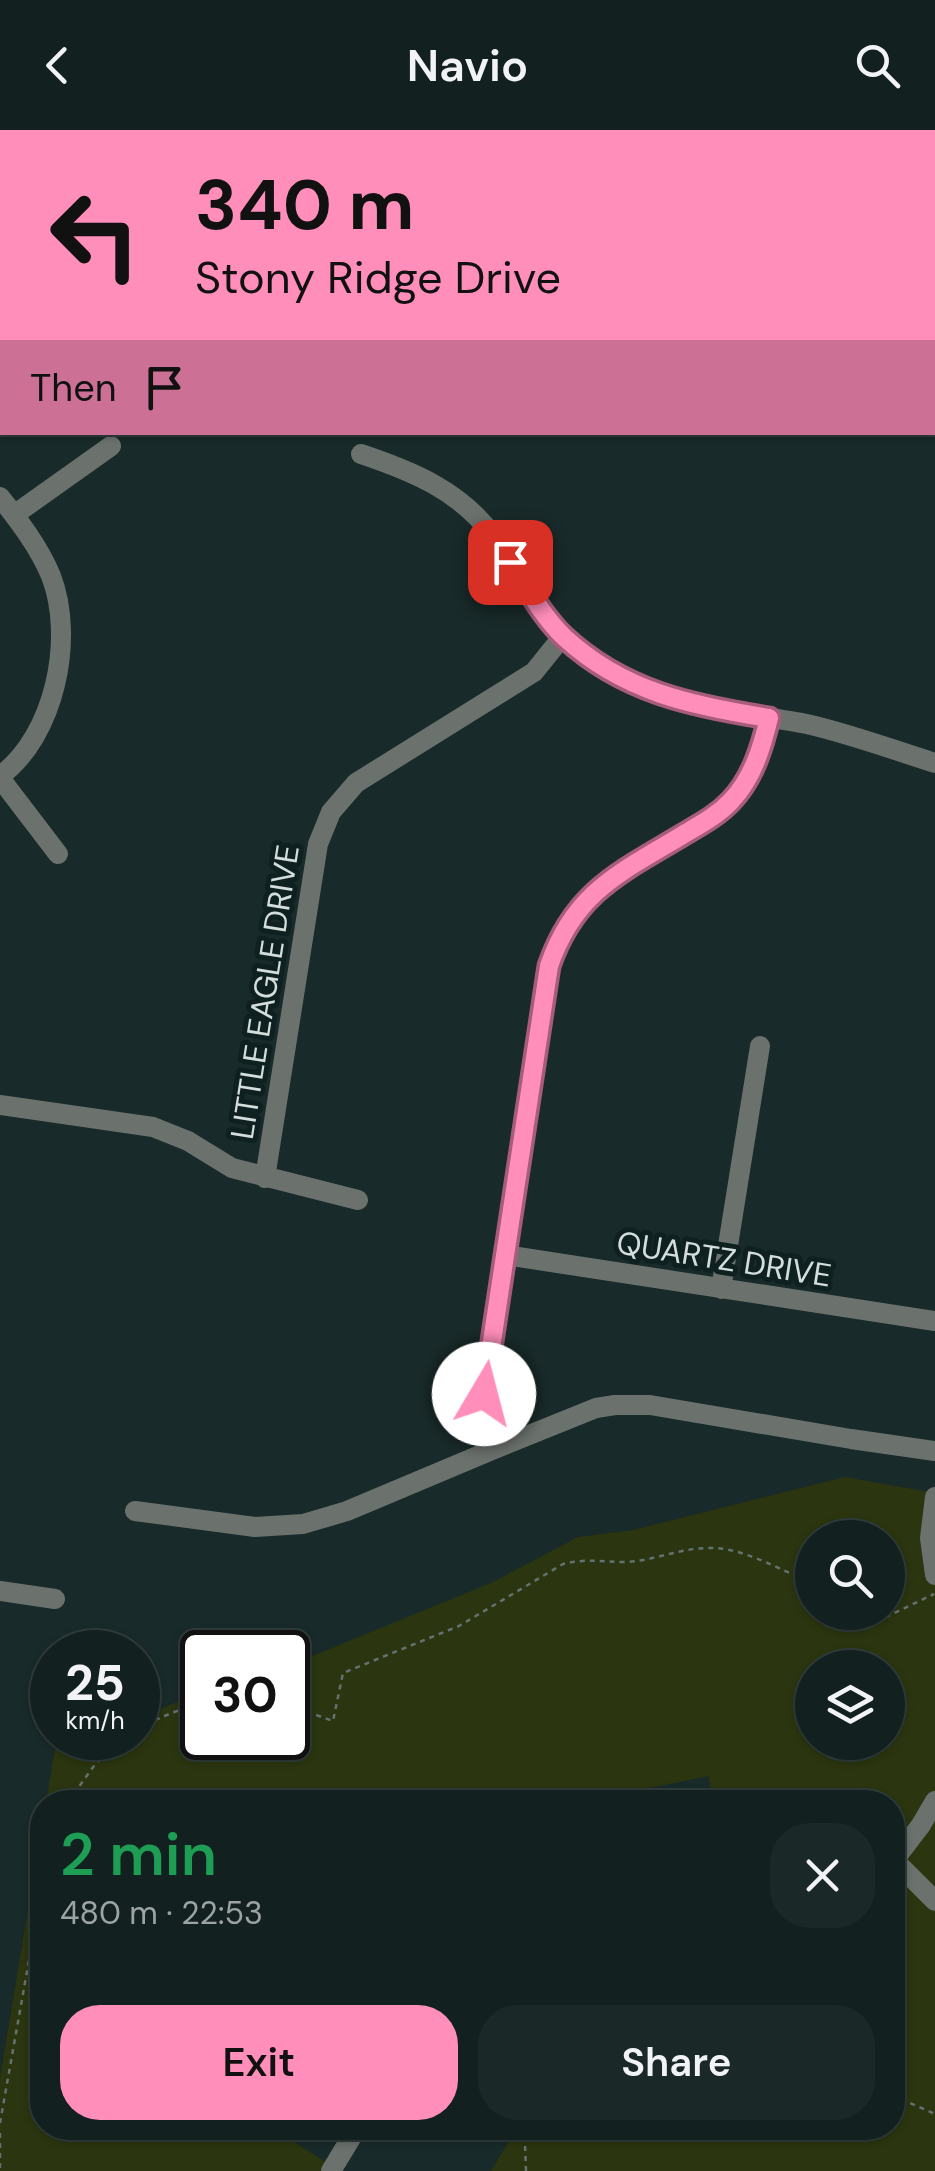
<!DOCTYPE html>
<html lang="en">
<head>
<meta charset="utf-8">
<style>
  body { margin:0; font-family:"DM Sans",sans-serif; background:#1b2828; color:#f1f3f6; height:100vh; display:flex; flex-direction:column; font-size:38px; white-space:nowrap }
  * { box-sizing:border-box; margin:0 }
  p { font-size:32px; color:#9ca3a4 }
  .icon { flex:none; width:55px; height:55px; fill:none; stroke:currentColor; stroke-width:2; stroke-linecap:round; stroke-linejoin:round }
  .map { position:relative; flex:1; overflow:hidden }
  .side { position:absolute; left:30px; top:1660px; width:875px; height:350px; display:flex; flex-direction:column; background:#12201f; border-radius:40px; box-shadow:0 2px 8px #0004,0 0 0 2px #313e3d }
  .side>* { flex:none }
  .guide { position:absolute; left:0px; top:0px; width:935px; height:305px; box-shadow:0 2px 8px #0004,0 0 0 2px #313e3d; background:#ff8ebb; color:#111; overflow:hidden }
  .tools { position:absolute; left:795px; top:1390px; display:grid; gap:20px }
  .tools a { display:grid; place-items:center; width:110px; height:110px; border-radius:50%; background:#12201f; box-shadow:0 2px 8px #0004,0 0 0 2px #313e3d; font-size:50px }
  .speed { position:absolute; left:30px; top:1500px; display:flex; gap:20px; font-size:50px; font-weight:700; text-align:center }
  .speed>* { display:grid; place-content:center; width:130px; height:130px; border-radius:50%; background:#12201f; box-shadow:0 2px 8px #0004,0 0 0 2px #313e3d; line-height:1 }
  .speed small { font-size:25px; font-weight:400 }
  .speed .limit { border:5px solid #111; border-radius:15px; background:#fff; color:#111 }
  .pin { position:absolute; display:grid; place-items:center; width:85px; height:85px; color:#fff; margin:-42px; border-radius:20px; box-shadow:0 5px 15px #0006 }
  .me { position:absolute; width:110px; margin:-55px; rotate:8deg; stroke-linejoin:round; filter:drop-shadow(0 0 8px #0008) }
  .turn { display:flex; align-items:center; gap:35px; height:210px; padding:0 30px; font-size:45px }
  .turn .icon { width:130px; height:130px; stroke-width:2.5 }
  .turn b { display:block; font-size:70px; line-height:85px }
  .then { display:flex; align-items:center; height:95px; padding:0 30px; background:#0003; gap:20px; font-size:38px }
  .round { display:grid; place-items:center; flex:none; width:105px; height:105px; border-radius:40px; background:#1b2828 }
  .overview { display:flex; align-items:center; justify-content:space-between; height:170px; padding:0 30px }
  h1 { font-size:60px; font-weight:600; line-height:75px; color:#1e9e55 }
  .button { display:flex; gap:20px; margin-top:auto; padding:20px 30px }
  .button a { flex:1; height:115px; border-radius:40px; background:#ff8ebb; color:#111; font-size:40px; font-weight:600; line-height:115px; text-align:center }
  .button a+a { background:#1b2828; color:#f1f3f6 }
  header { display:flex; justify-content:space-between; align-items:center; height:130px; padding:0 30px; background:#12201f; font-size:45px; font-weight:600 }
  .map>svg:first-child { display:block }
  .green { fill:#2b350f; fill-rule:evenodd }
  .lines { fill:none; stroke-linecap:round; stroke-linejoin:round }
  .path { stroke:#637271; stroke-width:2.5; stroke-dasharray:5 5; stroke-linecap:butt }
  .minor { stroke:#6b716d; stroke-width:20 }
  .route-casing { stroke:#a65c7a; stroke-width:25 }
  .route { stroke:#ff8ebb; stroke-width:18 }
  .labels { text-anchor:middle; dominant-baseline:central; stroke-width:10; stroke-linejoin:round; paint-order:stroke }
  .street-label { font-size:32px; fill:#d2dddc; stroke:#0e201f }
</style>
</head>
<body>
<header><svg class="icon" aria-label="back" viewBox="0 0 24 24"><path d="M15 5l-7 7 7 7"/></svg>Navio<svg class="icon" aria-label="search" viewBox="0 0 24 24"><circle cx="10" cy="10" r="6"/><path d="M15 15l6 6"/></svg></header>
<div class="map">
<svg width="935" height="2041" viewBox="0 0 935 2041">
  <rect width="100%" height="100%" fill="#182a29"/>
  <path class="green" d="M845 1347 935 1363V2041H491L517 1998H892V1672H711L709 1646 644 1659V1672H46L56 1613 75 1608H138V1588L202 1562V1608H288V1536L493 1452 578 1407 633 1400ZM812 1408H888V1482H812ZM812 1538H888V1612H812Z
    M42 1695V1998H273L339 2041H0V1948Z"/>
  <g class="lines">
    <path class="path" d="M876 1482 888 1486 934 1464
      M288 1575 333 1591 343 1543 459 1496 563 1434C587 1428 602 1432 625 1432 653 1431 680 1418 709 1418 744 1417 780 1441 812 1452
      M138 1601C157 1587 180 1579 202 1574
      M68 1672 96 1633 128 1608
      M892 1965 935 1984
      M0 1993 42 1757
      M0 2003V2041
      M526 2041 525 2014 528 1998"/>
    <path class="minor" d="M361 324C412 341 461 361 494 407 527 450 547 499 594 531 632 557 675 572 721 580 750 586 781 588 811 595 853 605 894 620 935 633
      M0 367C19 391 39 417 51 446 75 508 55 606 0 646
      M14 385 111 316
      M0 648 58 724
      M0 975 153 997 188 1011 232 1038 358 1070
      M265 1048 318 714 331 682 356 653 534 542 563 506
      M505 1125 935 1191
      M721 1159 760 916
      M492 1320 484 1287 487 1241 549 836C573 766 621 742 681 706 699 695 717 686 731 671 753 648 762 617 769 588
      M935 1367 930 1408 935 1445
      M135 1381 255 1397 303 1394 347 1381 492 1320 596 1278 615 1275H650L851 1309 935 1321
      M0 1461 55 1469
      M895 1731 935 1771
      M892 1733 921 1695 935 1671
      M331 2041 357 1998"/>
  </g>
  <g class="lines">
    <g class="route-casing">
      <path id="route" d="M484 1264 549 836C574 763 619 743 681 706 699 695 717 686 731 671 753 648 762 617 769 588 693 576 623 562 564 507 542 486 527 457 510 432"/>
    </g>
    <use href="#route" class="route"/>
  </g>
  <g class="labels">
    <g class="street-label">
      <text transform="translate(265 862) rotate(-81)">LITTLE EAGLE DRIVE</text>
      <text transform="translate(724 1129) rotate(9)">QUARTZ DRIVE</text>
    </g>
  </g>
</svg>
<div class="tools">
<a><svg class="icon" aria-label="search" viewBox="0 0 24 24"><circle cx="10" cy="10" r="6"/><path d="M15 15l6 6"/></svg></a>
<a><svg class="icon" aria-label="layers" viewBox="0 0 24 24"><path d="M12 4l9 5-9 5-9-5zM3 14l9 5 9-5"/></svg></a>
</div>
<div class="speed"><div>25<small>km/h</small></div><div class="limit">30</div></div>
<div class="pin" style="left:510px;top:432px;background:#d93025"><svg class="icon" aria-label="arrive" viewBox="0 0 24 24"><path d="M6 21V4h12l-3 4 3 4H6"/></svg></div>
<svg class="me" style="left:484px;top:1264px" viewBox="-20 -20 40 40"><circle r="19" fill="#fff"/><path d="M0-13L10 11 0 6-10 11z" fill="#ff8ebb"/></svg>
<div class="guide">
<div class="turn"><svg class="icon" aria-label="left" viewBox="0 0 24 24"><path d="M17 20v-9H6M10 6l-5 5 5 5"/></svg><div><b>340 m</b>Stony Ridge Drive</div></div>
<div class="then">Then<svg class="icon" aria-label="arrive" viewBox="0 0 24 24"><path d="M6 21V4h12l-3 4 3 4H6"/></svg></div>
</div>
<section class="side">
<div class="overview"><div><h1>2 min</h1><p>480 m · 22:53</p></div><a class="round"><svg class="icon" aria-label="close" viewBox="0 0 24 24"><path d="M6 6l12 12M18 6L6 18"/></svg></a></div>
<div class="button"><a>Exit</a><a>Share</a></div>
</section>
</div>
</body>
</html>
